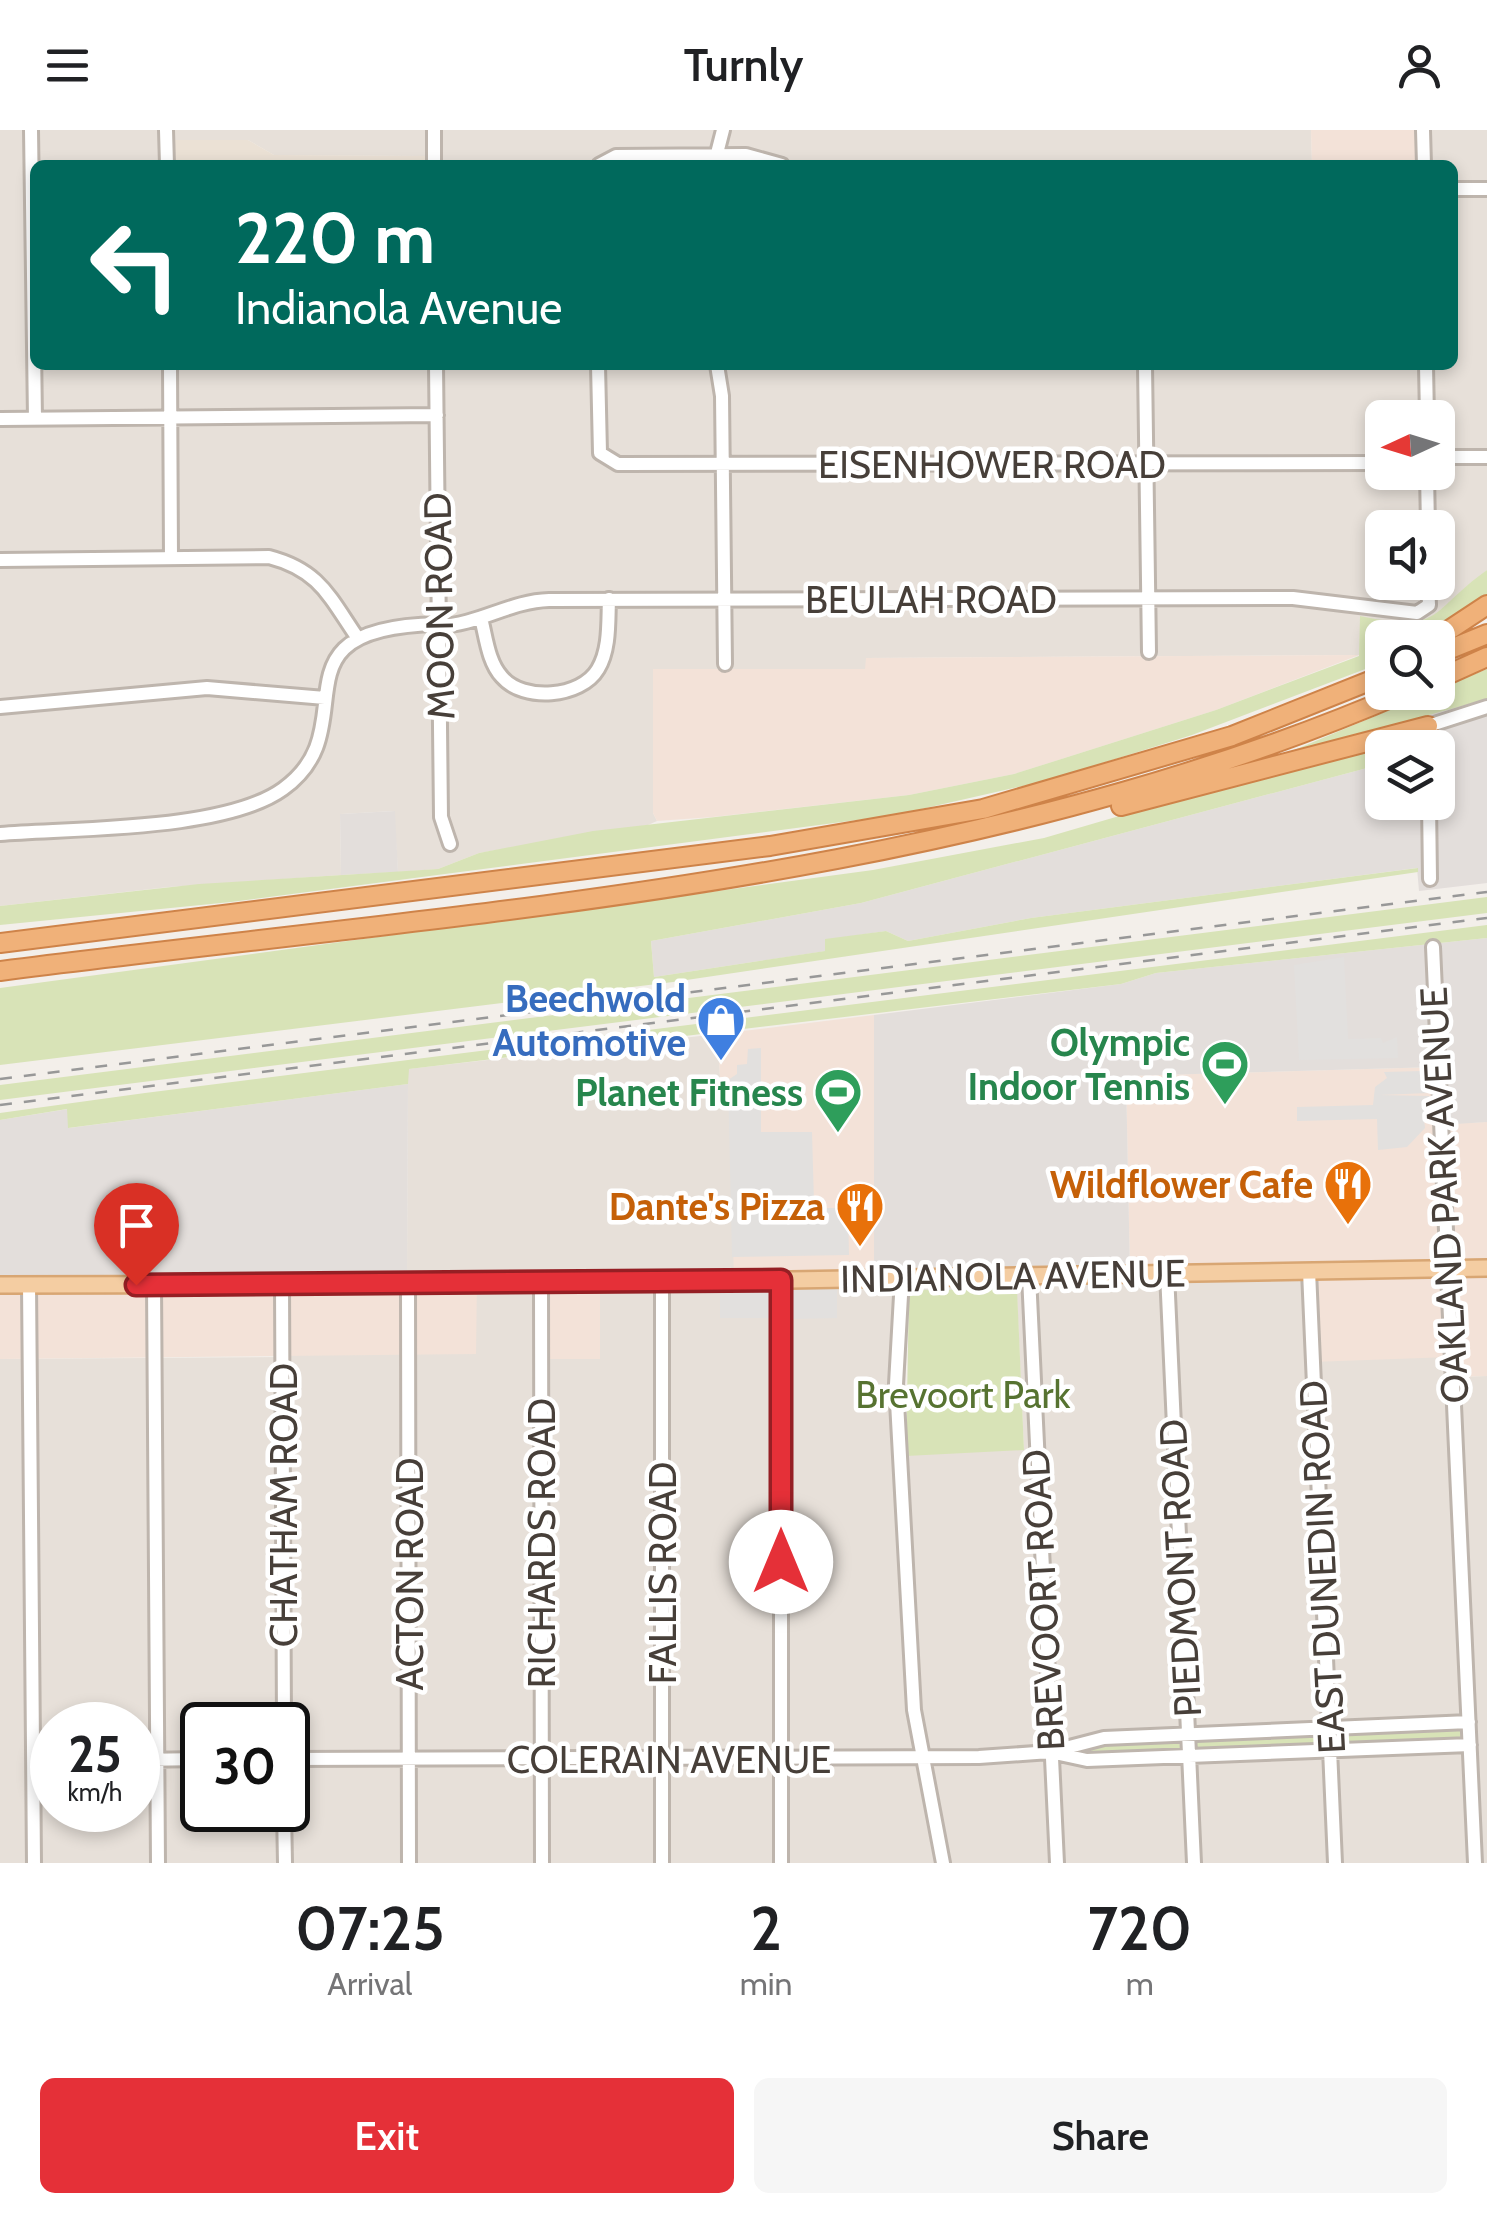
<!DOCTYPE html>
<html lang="en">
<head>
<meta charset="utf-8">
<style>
  body { margin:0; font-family:Cabin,sans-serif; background:#f6f6f6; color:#202124; height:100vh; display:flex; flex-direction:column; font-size:38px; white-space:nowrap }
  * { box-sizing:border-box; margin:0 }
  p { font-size:32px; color:#757577 }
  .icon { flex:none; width:55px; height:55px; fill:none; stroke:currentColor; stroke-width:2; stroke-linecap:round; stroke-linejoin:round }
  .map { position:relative; height:1733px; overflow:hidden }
  .sheet { display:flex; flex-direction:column; background:#fff; flex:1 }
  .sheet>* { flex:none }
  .banner { position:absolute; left:30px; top:30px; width:1428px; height:210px; border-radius:15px; box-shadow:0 5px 15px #0003; background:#00695c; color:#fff; overflow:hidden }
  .needle { width:65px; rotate:266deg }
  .buttons { position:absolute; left:1365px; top:270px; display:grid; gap:20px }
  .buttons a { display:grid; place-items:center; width:90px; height:90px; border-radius:15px; background:#fff; box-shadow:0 5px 15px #0003; font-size:50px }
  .speed { position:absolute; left:30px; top:1572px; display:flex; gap:20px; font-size:50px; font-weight:700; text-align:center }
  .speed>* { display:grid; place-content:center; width:130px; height:130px; border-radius:50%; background:#fff; box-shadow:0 5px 15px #0003; line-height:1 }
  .speed small { font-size:25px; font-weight:400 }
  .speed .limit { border:5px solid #111; border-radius:15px; background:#fff; color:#111 }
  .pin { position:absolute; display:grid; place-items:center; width:85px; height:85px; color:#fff; margin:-102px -42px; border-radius:50% 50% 50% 0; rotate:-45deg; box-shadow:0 0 10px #0007 }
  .pin .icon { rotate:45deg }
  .me { position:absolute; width:110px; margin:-55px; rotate:0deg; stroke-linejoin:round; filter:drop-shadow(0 0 8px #0008) }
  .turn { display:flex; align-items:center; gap:35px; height:210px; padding:0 40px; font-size:45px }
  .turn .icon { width:130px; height:130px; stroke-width:2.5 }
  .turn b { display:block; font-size:70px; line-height:85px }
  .eta { display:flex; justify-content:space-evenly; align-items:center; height:170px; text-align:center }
  .eta b { font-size:60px; font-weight:600; line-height:70px }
  .cta { display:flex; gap:20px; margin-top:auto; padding:20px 40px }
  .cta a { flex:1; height:115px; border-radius:15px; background:#e53038; color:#fff; font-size:40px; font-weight:600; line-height:115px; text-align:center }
  .cta a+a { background:#f6f6f6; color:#202124 }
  header { display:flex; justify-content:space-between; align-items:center; height:130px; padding:0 40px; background:#fff; font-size:45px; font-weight:600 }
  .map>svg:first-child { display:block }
  .residential { fill:#e7e0d9; fill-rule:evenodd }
  .commercial { fill:#f3e2d8 }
  .industrial { fill:#e3dedb }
  .education { fill:#ebe1d5 }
  .green { fill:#d8e3b7 }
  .parking { fill:#e2e0de }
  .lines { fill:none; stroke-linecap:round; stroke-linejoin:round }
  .minor-casing { stroke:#beb5ad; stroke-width:18 }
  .major-casing { stroke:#d8a673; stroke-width:20 }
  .highway-casing { stroke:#ce8349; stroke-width:22 }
  .minor { stroke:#fff; stroke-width:12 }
  .major { stroke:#f4cda2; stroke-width:15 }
  .highway { stroke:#f0b179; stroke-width:18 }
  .rail { stroke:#989898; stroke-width:2.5; stroke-dasharray:12 12; stroke-linecap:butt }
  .route-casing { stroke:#951f24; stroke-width:25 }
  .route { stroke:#e53038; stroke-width:18 }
  .labels { text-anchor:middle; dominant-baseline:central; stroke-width:9; stroke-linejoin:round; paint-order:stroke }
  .street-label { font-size:38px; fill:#473f39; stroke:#fff }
  .shop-label { font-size:38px; font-weight:bold; fill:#366cbe; stroke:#fff; text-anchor:end }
  .leisure-label { font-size:38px; font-weight:bold; fill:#27864d; stroke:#fff; text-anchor:end }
  .food-label { font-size:38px; font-weight:bold; fill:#c56008; stroke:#fff; text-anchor:end }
  .park-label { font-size:38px; fill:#577331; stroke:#fff }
</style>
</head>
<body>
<header><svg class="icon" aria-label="menu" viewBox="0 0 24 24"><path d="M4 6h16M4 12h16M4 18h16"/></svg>Turnly<svg class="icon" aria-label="person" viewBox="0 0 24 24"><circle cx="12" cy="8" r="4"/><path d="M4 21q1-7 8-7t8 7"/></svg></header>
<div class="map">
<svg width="1487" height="1733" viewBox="0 0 1487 1733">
  <rect width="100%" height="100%" fill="#f3efea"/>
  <path class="residential" d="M0 0H1311L1312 35H426L425 26 274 25 248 10 171 35H35V235H1452V35H1423V0H1487V440L1433 488 1395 493 1359 525 867 528 866 539H654L653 683 657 691 648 695 479 723 438 739 398 742 394 681 340 684 341 745 169 757 0 776ZM1382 288H1438V342H1382ZM1382 398H1438V452H1382Z
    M718 904 720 948 729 947 874 1149 909 1160 904 1291 1024 1320 1016 1145 1308 1140 1451 1227 1454 1247 1487 1246V1733H0V1229L283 1227 407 1147 408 939ZM600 1144V1229H541V1145ZM52 1595H138V1680H52ZM202 1595H288V1680H202Z"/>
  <path class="commercial" d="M1311 0H1423V35H1312Z
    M1359 525 1216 580 1014 644 909 665 713 687 657 691 653 683V539H865L866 528Z
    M874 885V1149L734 1151 729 948 720 949 718 904Z
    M1438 937 1440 994 1487 992V1246L1453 1247 1450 1227 1312 1232 1308 1141 1130 1143 1126 946Z
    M600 1144V1229H541V1145Z
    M477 1146 476 1224 0 1229V1158Z"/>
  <path class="industrial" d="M1487 569V753L1419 761 1417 738 1031 788 908 811 886 801 825 810 826 821 654 847 651 811 861 773 1382 634V672H1438V618L1421 617 1424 590 1432 583Z
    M395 681 398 742 341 745 340 684Z
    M1487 808V992L1440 995 1437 937 1126 946 1130 1143 1016 1146 1017 1159 909 1160 874 1149V885L1121 854 1156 843Z
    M408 954 407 1155 0 1158V990L68 979 69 998Z"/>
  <path class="education" d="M171 10H248L274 25 426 26V35H171Z"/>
  <path class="green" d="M1487 440V466L1426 507 1382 508V530L1368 538 1192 605 1045 651 895 685 231 772 0 795V776L199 754 438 739 479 723 593 701 909 665 1014 644 1216 580 1359 526 1360 486C1444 503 1427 483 1487 440Z
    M1487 539V569L1280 626Z
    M1413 609 1421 618H1382V634L861 773 651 811 654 847 825 821V809L886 801 908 811 1031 788 1418 738V742L673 852 0 935V858L873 740 1044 708 1215 658Z
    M1487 767V783L0 970V955Z
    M1487 795V808L1156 843 1121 854 409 939 408 954 68 998 67 979 0 990V983L145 963Z
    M1017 1159 1024 1320 906 1326 909 1160Z
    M1462 1596V1612L1333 1616 1332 1603Z
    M1321 1604V1618L1193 1620 1197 1607Z
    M1177 1608 1182 1621 1086 1628 1070 1617Z"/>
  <path class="parking" d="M1344 827 1348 909 1381 908 1383 913 1397 907 1398 928 1299 930 1294 835Z
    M761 918V1002H812L814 1073 818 1078H848L849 1125 732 1127 728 950 737 944V935L747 934 748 919Z
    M1423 941 1429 963 1380 965 1429 966V981L1426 982 1429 988 1424 989 1425 998 1407 1017 1378 1020 1377 989 1297 991V977L1373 975 1375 957 1387 948 1384 942Z
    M790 1158H837V1188L790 1189Z
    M769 1162V1188H720V1163Z"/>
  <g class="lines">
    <g class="minor-casing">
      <path id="minor" d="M31 0 35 289
        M166 0 167 35
        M434 0V35
        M1423 0 1424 35
        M599 35 616 26 746 25 782 35
        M714 35 723 0
        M1452 59H1487
        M170 235 171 428
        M436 235 441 687 450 714
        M598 235 600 323 618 334 1382 333
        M717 235 722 266 725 534
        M1145 235 1149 522
        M1426 235 1427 288
        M0 289 437 285
        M1438 327H1487
        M1427 342 1428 398
        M0 430 269 427C319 440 329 466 357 507
        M481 488C486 507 488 532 502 547 523 572 581 568 598 539 610 519 608 492 609 469
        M439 496C478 495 510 471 549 470L1293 468 1417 483 1429 475 1428 452
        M0 577 207 558 325 568
        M1428 618V596L1487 577
        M1429 672 1430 749
        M0 704C74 698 225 701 283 659 371 596 262 497 439 494
        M1433 817 1475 1733
        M1309 1141 1335 1733
        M1167 1143 1194 1733
        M1029 1146 1057 1733
        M902 1148 896 1254 914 1580 943 1733
        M781 1150V1733
        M29 1154 34 1733
        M541 1154 542 1733
        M154 1155 158 1733
        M282 1155 284 1595
        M408 1155 409 1733
        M1050 1622 1087 1630 1470 1615
        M33 1629H52
        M288 1629 979 1627 1050 1622 1104 1608 1469 1592
        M138 1630 202 1629
        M284 1680 285 1733
        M662 1733V1152"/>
    </g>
    <g class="major-casing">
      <path id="major" d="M0 1155 555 1154 1487 1138"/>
    </g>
    <g class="highway-casing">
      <path id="highway" d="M1437 508 1487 475
        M1438 524 1487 504
        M1438 549 1487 527
        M1121 676 1428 596
        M0 813 770 716 983 679 1232 606 1382 546
        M0 841C475 780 960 754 1405 562"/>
    </g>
    <use href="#minor" class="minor"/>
    <use href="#major" class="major"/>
    <use href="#highway" class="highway"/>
    <path class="rail" d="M0 949 1487 762
      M0 975 1487 788"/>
  </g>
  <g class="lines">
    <g class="route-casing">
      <path id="route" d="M136 1155 781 1150V1432"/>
    </g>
    <use href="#route" class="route"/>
  </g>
  <defs>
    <g id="shop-pin" transform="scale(2.5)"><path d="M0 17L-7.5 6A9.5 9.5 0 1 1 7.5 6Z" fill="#3f7fe0" stroke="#fff"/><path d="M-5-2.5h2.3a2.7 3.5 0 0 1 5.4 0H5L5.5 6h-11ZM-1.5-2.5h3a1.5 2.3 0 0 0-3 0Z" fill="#fff"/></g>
    <g id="stadium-pin" transform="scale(2.5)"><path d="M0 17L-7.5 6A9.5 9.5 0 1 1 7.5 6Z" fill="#2e9e5b" stroke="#fff"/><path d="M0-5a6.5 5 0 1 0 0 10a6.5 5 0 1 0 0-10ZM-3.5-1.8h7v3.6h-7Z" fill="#fff"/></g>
    <g id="restaurant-pin" transform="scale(2.5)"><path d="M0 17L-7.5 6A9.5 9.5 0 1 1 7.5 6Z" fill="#e8710a" stroke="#fff"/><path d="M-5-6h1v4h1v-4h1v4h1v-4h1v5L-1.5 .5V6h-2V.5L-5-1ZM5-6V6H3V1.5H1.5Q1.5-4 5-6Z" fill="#fff"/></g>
  </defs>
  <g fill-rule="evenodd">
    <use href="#shop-pin" x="721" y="890"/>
    <use href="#stadium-pin" x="1225" y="934"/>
    <use href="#stadium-pin" x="838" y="962"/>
    <use href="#restaurant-pin" x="1348" y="1054"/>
    <use href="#restaurant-pin" x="860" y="1076"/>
  </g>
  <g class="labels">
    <g class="street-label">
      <text x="992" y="334">EISENHOWER ROAD</text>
      <text x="931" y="469">BEULAH ROAD</text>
      <text transform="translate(439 476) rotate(-91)">MOON ROAD</text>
      <text transform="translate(1444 1065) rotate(-93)">OAKLAND PARK AVENUE</text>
      <text transform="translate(1013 1146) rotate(-1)">INDIANOLA AVENUE</text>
      <text transform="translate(283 1375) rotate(-90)">CHATHAM ROAD</text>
      <text transform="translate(541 1413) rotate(-90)">RICHARDS ROAD</text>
      <text transform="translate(1322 1437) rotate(-93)">EAST DUNEDIN ROAD</text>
      <text transform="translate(1180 1438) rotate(-93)">PIEDMONT ROAD</text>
      <text transform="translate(662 1443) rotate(-90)">FALLIS ROAD</text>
      <text transform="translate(409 1444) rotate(-90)">ACTON ROAD</text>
      <text transform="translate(1043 1470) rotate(-93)">BREVOORT ROAD</text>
      <text x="669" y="1629">COLERAIN AVENUE</text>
    </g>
    <g class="shop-label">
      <text x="686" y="868">Beechwold<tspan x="686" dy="44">Automotive</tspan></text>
    </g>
    <g class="leisure-label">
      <text x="1190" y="912">Olympic<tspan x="1190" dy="44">Indoor Tennis</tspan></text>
      <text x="803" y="962">Planet Fitness</text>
    </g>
    <g class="food-label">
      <text x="1313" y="1054">Wildflower Cafe</text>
      <text x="825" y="1076">Dante's Pizza</text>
    </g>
    <g class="park-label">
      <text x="963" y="1264">Brevoort Park</text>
    </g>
  </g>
</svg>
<div class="buttons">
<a><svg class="needle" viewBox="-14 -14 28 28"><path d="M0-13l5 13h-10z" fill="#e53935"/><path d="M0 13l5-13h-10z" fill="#757577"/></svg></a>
<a><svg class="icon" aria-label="sound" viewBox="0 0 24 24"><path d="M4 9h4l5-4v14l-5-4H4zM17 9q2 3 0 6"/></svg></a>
<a><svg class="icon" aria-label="search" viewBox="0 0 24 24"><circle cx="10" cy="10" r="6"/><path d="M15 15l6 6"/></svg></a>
<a><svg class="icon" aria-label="layers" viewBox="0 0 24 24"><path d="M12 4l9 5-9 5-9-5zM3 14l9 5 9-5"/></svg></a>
</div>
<div class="speed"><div>25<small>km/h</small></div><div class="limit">30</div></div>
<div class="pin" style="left:136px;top:1155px;background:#d93025"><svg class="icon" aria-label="arrive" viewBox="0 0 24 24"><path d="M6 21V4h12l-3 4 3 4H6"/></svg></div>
<svg class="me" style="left:781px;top:1432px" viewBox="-20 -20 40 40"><circle r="19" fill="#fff"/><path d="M0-13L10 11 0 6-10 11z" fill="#e53038"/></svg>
<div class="banner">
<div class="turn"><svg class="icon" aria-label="left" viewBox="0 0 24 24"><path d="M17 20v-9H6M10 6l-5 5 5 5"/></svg><div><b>220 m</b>Indianola Avenue</div></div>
</div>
</div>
<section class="sheet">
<div class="eta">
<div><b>07:25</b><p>Arrival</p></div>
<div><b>2</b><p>min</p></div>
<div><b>720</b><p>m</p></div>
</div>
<div class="cta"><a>Exit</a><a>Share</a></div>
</section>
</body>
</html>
